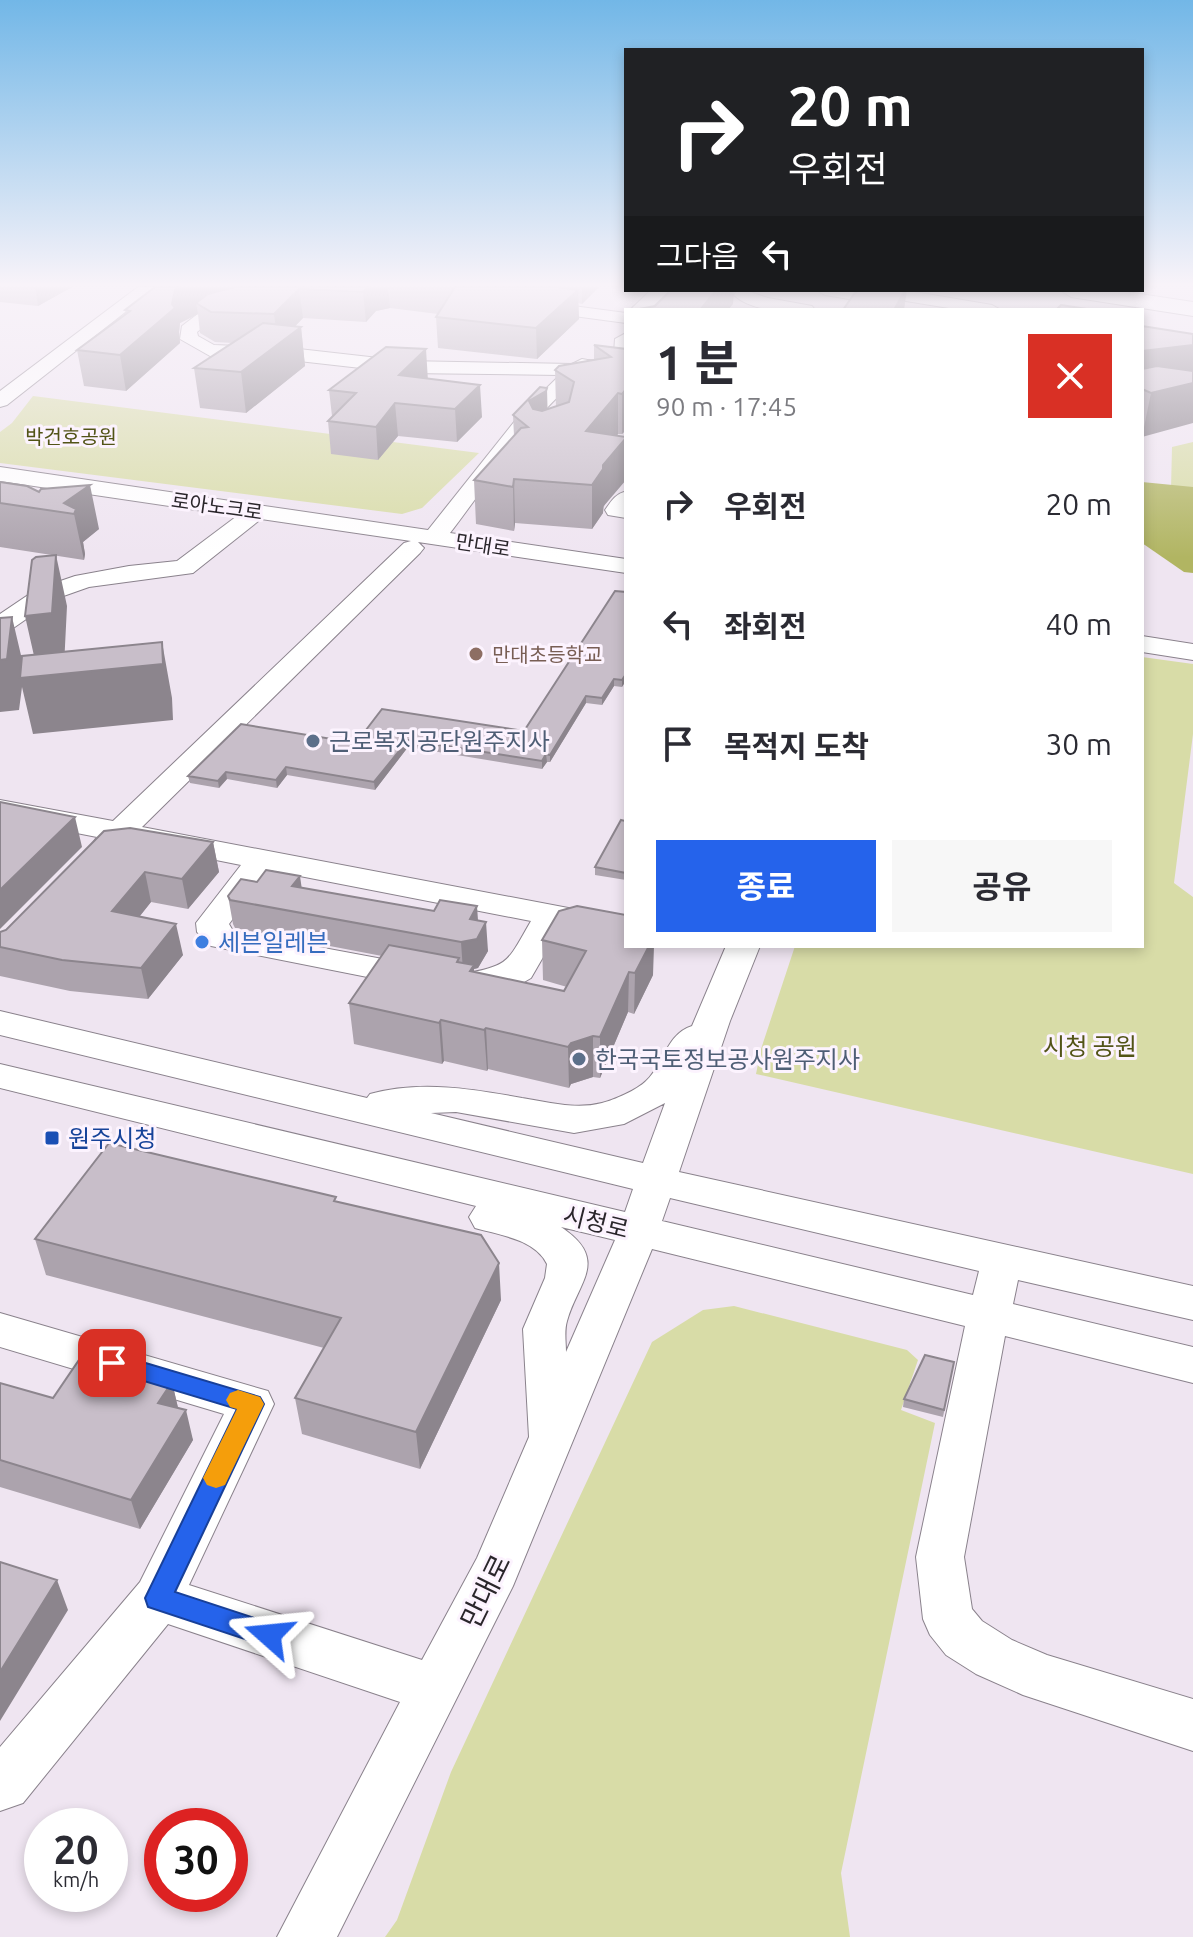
<!DOCTYPE html>
<html lang="ko">
<head>
<meta charset="utf-8">
<style>
  body { margin:0; font-family:Ubuntu,"Noto Sans KR",sans-serif; background:#f7f7f7; color:#2b2b33; height:100vh; display:flex; flex-direction:column; font-size:30px; white-space:nowrap }
  * { box-sizing:border-box; margin:0 }
  p { font-size:26px; color:#7c7c81 }
  .icon { flex:none; width:44px; height:44px; fill:none; stroke:currentColor; stroke-width:2; stroke-linecap:round; stroke-linejoin:round }
  .map { position:relative; flex:1; overflow:hidden }
  .side { position:absolute; left:624px; top:308px; width:520px; height:640px; display:flex; flex-direction:column; background:#fff; border-radius:0px; box-shadow:0 4px 12px #0003 }
  .side>* { flex:none }
  .banner { position:absolute; left:624px; top:48px; width:520px; height:244px; border-radius:0px; box-shadow:0 4px 12px #0003; background:#202124; color:#fff; overflow:hidden }
  .speed { position:absolute; left:24px; top:1808px; display:flex; gap:16px; font-size:40px; font-weight:700; text-align:center }
  .speed>* { display:grid; place-content:center; width:104px; height:104px; border-radius:50%; background:#fff; box-shadow:0 4px 12px #0003; line-height:1 }
  .speed small { font-size:20px; font-weight:400 }
  .speed .limit { border:12px solid #d22; background:#fff; color:#111 }
  .pin { position:absolute; display:grid; place-items:center; width:68px; height:68px; color:#fff; margin:-34px; border-radius:16px; box-shadow:0 4px 12px #0006 }
  .me { position:absolute; width:88px; margin:-44px; rotate:288deg; stroke-linejoin:round; filter:drop-shadow(0 0 6px #0008) }
  .turn { display:flex; align-items:center; gap:28px; height:168px; padding:0 32px; font-size:36px }
  .turn .icon { width:104px; height:104px; stroke-width:2.5 }
  .turn b { display:block; font-size:56px; line-height:68px }
  .then { display:flex; align-items:center; height:76px; padding:0 32px; background:#0003; gap:16px; font-size:30px }
  .round { display:grid; place-items:center; flex:none; width:84px; height:84px; border-radius:0px; background:#f7f7f7 }
  .overview { display:flex; align-items:center; justify-content:space-between; height:136px; padding:0 32px }
  h1 { font-size:48px; font-weight:700; line-height:60px }
  .action { display:flex; gap:16px; margin-top:auto; padding:16px 32px }
  .action a { flex:1; height:92px; border-radius:0px; background:#2563eb; color:#fff; font-size:32px; font-weight:700; line-height:92px; text-align:center }
  .action a+a { background:#f7f7f7; color:#2b2b33 }
  ul { padding:0; list-style:none }
  li { display:flex; align-items:center; gap:24px; height:120px; padding:0 32px }
  li div { flex:1 }
  li b { display:block; font-size:30px }
  li em { font-style:normal }
  .map>svg:first-child { display:block }
  .green { fill:#d8dca7 }
  .forest { fill:#b1b562 }
  .lines { fill:none; stroke-linecap:round; stroke-linejoin:round }
  .minor-casing { stroke:#8a828c; stroke-width:2 }
  .highway-casing { stroke:#8a828c; stroke-width:2 }
  .minor { fill:#fff; fill-rule:evenodd }
  .highway { fill:#fff; fill-rule:evenodd }
  .wall { fill:#aca3ad }
  .shaded-wall { fill:#8c858d }
  .building { fill:#c8bec9; stroke:#8c858d; stroke-width:2 }
  .route { fill:#2563eb; stroke:#184099; stroke-width:2 }
  .slow { fill:#f59e0b }
  .education-dot { fill:#8d6e63; stroke:#fcf3fe; stroke-width:3 }
  .service-dot { fill:#5c6f8a; stroke:#fcf3fe; stroke-width:3 }
  .shop-dot { fill:#3f7fe0; stroke:#fcf3fe; stroke-width:3 }
  .transit-dot { fill:#1a4fb4; stroke:#fcf3fe; stroke-width:3 }
  .labels { text-anchor:middle; dominant-baseline:central; stroke-width:6; stroke-linejoin:round; paint-order:stroke }
  .far-park-label { font-size:20px; fill:#525417; stroke:#fcf3fe }
  .far-street-label { font-size:20px; fill:#2a262b; stroke:#fcf3fe }
  .far-education-label { font-size:20px; fill:#785e54; stroke:#fcf3fe; text-anchor:start }
  .service-label { font-size:24px; fill:#4e5e75; stroke:#fcf3fe; text-anchor:start }
  .shop-label { font-size:24px; fill:#366cbe; stroke:#fcf3fe; text-anchor:start }
  .park-label { font-size:24px; fill:#525417; stroke:#fcf3fe }
  .transit-label { font-size:24px; fill:#164399; stroke:#fcf3fe; text-anchor:start }
  .street-label { font-size:24px; fill:#2a262b; stroke:#fcf3fe }
  .near-street-label { font-size:28px; fill:#2a262b; stroke:#fcf3fe }
</style>
</head>
<body>
<div class="map">
<svg width="1193" height="1937" viewBox="0 0 1193 1937">
  <rect width="100%" height="100%" fill="#efe5f1"/>
  <path class="green" d="M33 396 479 453 422 508 402 514 0 463V432L12 423Z
    M1193 442V492L1171 489 1172 447Z
    M1142 657 1193 664V734L1174 883 1193 897V1174L756 1074 761 1049 795 946H1142Z
    M734 1306 907 1350 918 1360 901 1410 935 1423 841 1873 850 1937H385L397 1920 451 1772 652 1342 703 1310Z"/>
  <path class="forest" d="M1142 482 1193 487V573L1184 572 1142 543Z"/>
  <g class="lines">
    <g class="minor-casing">
      <path id="minor" d="M138 287H157L7 405 0 407V391Z
        M651 290H670L649 310H630Z
        M744 290 768 298 812 306 815 310C790 310 754 314 734 295L737 291Z
        M816 290H903L992 305 1001 310H961L900 300 898 305 892 306 825 295Z
        M241 301 247 302 250 306 247 310 211 321 197 332 198 336 214 345 290 348 405 361 572 364 582 359C595 362 603 360 614 353L615 339 626 333V362C612 371 592 368 580 377 528 419 490 481 450 533L626 559V573L418 542 424 548 420 553 142 827 626 919V939L561 926 531 978 519 985 463 996 211 946 197 932 196 923 241 865 126 842C117 852 110 853 97 850L93 843 97 837 0 818V800L113 821 404 543 411 541 261 519 193 573 89 587 55 599 9 631 0 634V614L37 589 75 576 129 566 177 561 237 516 0 481V467L428 530 522 412 560 375 405 373 290 360 210 356 180 339 182 326 199 313ZM269 870 531 921C507 962 511 965 463 974L233 931 229 924Z
        M535 301 626 313V323L529 310 526 306 529 302Z
        M624 492 626 518 608 515 605 510C611 502 614 495 624 492Z
        M1142 636 1193 644V660L1142 652Z
        M726 946H760L730 1021 679 1172 1193 1286V1320L1018 1280 1013 1304 1193 1347V1383L1005 1336 964 1557 972 1609 982 1621 1012 1640 1047 1655 1193 1699V1751L1023 1695 976 1674 946 1655 930 1635 923 1619 916 1557 965 1326 652 1249 513 1586 337 1937H277L400 1702 168 1624 23 1803 0 1811V1747L140 1582 224 1414 0 1347V1313L268 1391 274 1404 189 1585 422 1660 477 1558 529 1437 523 1329 545 1278 547 1264C535 1239 499 1235 475 1228L469 1217 476 1206 0 1088V1064L625 1212 633 1189 0 1035V1011L367 1098 370 1094C420 1080 473 1089 522 1098 549 1102 575 1110 602 1103 614 1100 637 1090 646 1081 664 1065 666 1034 692 1026ZM665 1103 643 1163 431 1113 456 1112 574 1133 624 1124ZM670 1198 979 1271 973 1295 662 1221ZM561 1227 615 1240 566 1352C566 1342 564 1331 567 1321 577 1283 611 1260 561 1227Z"/>
    </g>
    <g class="highway-casing">
      <path id="highway" d="M1060 290H1114L1193 302V316L1071 297Z"/>
    </g>
    <use href="#minor" class="minor"/>
    <use href="#highway" class="highway"/>
  </g>
  <path class="wall" d="M0 287H72L38 306 0 302Z
    M155 287H599L582 304 578 303 579 319 537 359 438 348 436 317 438 314 390 308 376 311 366 322 303 318 295 326 301 327 305 366 246 413 200 408 194 368 233 343 215 342 200 333 198 314 180 323 179 332 180 343 126 391 84 386 77 350 126 314 125 310Z
    M1142 326 1193 334 1142 437Z
    M594 345 626 349V430L622 434H618L616 436 603 513 592 529 515 523 514 531 476 524 474 480 514 436 513 415 547 409 556 407 555 370 594 360Z
    M428 379 482 417 457 442 398 436 378 460 331 454 328 421 332 416 329 390Z
    M0 482 39 492 99 529 83 542 85 554 84 560 0 547Z
    M626 592 622 687 614 686 602 705 586 703 550 762H547L542 769 408 747 375 790 287 775 277 788 227 779 219 788 190 783 188 776 356 743 524 731Z
    M626 820V880L595 875V867Z
    M213 842 219 872 188 909 151 902 140 916 183 955 148 999 70 991 0 976V932Z
    M257 882 301 888 478 921 488 951 478 968 474 969V972L564 991 567 987 543 980 542 940 559 911 653 975 634 1014 628 1012 600 1078 593 1077 571 1084 569 1088 488 1069 487 1071 444 1061 442 1064 354 1044 349 1003 382 956 235 928 233 924 228 896Z
    M337 1202 501 1300 420 1469 302 1434 295 1398 324 1348 46 1275 35 1239Z
    M954 1362 943 1417 903 1407 904 1399Z
    M172 1382 178 1408 193 1440 140 1529 0 1487V1383L53 1398Z"/>
  <path class="shaded-wall" d="M35 287H72L38 306Z
    M181 287H325L299 289 303 318 279 343 301 327 305 366 246 413 241 372 278 344 274 314 196 303 198 314 180 323 179 332 180 343 126 391 120 355 172 304 175 290Z
    M368 287H388L390 308 376 311 366 322 363 292Z
    M582 287H599L582 304Z
    M578 290 579 319 537 359 536 328Z
    M716 290H734L733 304 728 310H700Z
    M905 290H907L904 310H894Z
    M1193 345V423L1142 437 1151 393 1142 389V351Z
    M426 349 428 381 399 375Z
    M480 385 482 417 457 442 455 409Z
    M547 388 548 428 530 442 529 401Z
    M626 389V430L622 434V394Z
    M618 393V434L586 474V431Z
    M395 403 398 436 378 460 376 427Z
    M626 438V480L603 507V513L592 529V485L603 465Z
    M514 479 515 523 514 531 513 487Z
    M90 485 99 529 83 542 85 554 84 560 74 514 64 503Z
    M56 555 67 606 64 666 37 669 25 616Z
    M12 617 24 668 162 642 172 698 173 720 33 734 22 687 19 710 0 712V660Z
    M626 674V681L622 687V680Z
    M614 679V686L602 705V698Z
    M586 696V703L550 762V755Z
    M408 740V747L375 790 374 782Z
    M546 754 547 762 542 769V761Z
    M286 767 287 775 277 788 276 780Z
    M226 772 227 779 219 788 218 781Z
    M75 817 82 847 0 929V890Z
    M213 842 219 872 188 909 182 879Z
    M145 872 151 902 119 942 112 911Z
    M300 876 304 904 292 886Z
    M477 906 479 935 486 922 488 951 478 968 474 969 476 1006 463 971 461 942 470 919Z
    M176 924 183 955 148 999 141 968Z
    M649 946H654L653 975 634 1014 635 973Z
    M629 972 628 1012 600 1078V1037Z
    M441 1020 444 1061 442 1064 439 1023Z
    M486 1028 488 1069 487 1071 484 1030Z
    M593 1036V1077L571 1084 569 1088 568 1047 571 1043Z
    M499 1263 501 1300 420 1469 416 1432Z
    M172 1382 179 1412 158 1403Z
    M186 1410 193 1440 140 1529 131 1500Z
    M57 1580 68 1610 0 1721V1672Z"/>
  <path class="building" d="M155 287H181L175 290 172 304 175 308 120 355 77 350 130 311 125 310Z
    M235 287H368L363 292 299 289 274 314 211 312 196 303 208 294Z
    M455 287H557L578 290 536 328 436 317Z
    M671 290H716L700 310H634L655 306Z
    M859 290H905L894 310H843L854 294Z
    M1061 305 1087 309 1056 310Z
    M263 323 301 327 241 372 194 368Z
    M1142 326 1193 334V345L1142 351Z
    M594 345 626 349V389L622 394 618 393 586 431 626 437V438L603 465V469L592 485 514 479 513 487 474 480 521 428 528 427 513 415 540 387 547 388 546 391 529 401 533 409 542 411 569 402 574 382 555 370 559 366 611 357Z
    M386 347 426 349 399 375 480 385 455 409 395 403 376 427 328 421 356 393 329 390Z
    M1157 366 1193 371V383L1151 393 1142 389V369Z
    M0 482 27 486 39 492 41 489 90 485 64 503 76 509 74 514 0 503Z
    M56 555 52 613 25 616 32 560 36 557Z
    M615 591 626 592V674L622 680 614 679 602 698 586 696 550 755 546 754 542 761 408 740 374 782 286 767 276 780 226 772 218 781 188 776 241 724 356 743 382 709 524 731Z
    M12 617 7 659 0 660V618Z
    M162 642 163 664 20 678 22 656Z
    M0 802 75 817 0 890Z
    M621 820 625 821 626 820V873L595 867Z
    M130 828 213 842 182 879 145 872 112 911 176 924 141 968 62 960 0 947V932L6 930 104 831Z
    M266 870 300 876 292 886 434 911 440 900 477 906 470 919 486 922 477 939 461 942 230 900 228 896 241 879 257 882Z
    M577 906 626 915V946H649L635 973 629 972 600 1037 593 1036 571 1043 568 1047 486 1028 484 1030 441 1020 439 1023 349 1003 389 945 459 958 457 962 474 965 470 971 564 991 586 951 542 940 559 911Z
    M109 1143 336 1197 334 1201 481 1235 499 1263 416 1432 295 1398 341 1318 35 1239Z
    M925 1355 954 1362 944 1410 904 1399Z
    M81 1357 172 1382 158 1403 186 1410 131 1500 0 1460V1383L53 1398Z
    M0 1562 57 1580 0 1672Z"/>
  <linearGradient id="sky" x2="0" y2="1"><stop stop-color="#72b7e7"/><stop offset="0.51" stop-color="#f8f3f9"/><stop offset="1" stop-color="#f8f3f9" stop-opacity="0"/></linearGradient>
  <rect width="1193" height="558" fill="url(#sky)"/>
  <path class="route" d="M112 1353 260 1397 264 1404 175 1592 279 1626 283 1635 279 1644 269 1647 148 1607 145 1598 237 1409 104 1369 100 1363 104 1356Z"/>
  <path class="slow" d="M238 1390 260 1397 264 1404 225 1485 216 1488 207 1485 203 1478 237 1409 230 1407 226 1400 230 1393Z"/>
  <circle class="education-dot" cx="476" cy="654" r="8"/>
  <g class="service-dot">
    <circle cx="313" cy="741" r="8"/>
    <circle cx="579" cy="1059" r="8"/>
  </g>
  <circle class="shop-dot" cx="202" cy="942" r="8"/>
  <rect class="transit-dot" x="44" y="1130" width="16" height="16" rx="4"/>
  <g class="labels">
    <g class="far-park-label">
      <text x="71" y="436">박건호공원</text>
    </g>
    <g class="far-street-label">
      <text transform="translate(217 506) rotate(8)">로아노크로</text>
      <text transform="translate(483 545) rotate(9)">만대로</text>
    </g>
    <g class="far-education-label">
      <text x="492" y="654">만대초등학교</text>
    </g>
    <g class="service-label">
      <text x="329" y="741">근로복지공단원주지사</text>
      <text x="595" y="1059">한국국토정보공사원주지사</text>
    </g>
    <g class="shop-label">
      <text x="218" y="942">세븐일레븐</text>
    </g>
    <g class="park-label">
      <text x="1090" y="1046">시청 공원</text>
    </g>
    <g class="transit-label">
      <text x="68" y="1138">원주시청</text>
    </g>
    <g class="street-label">
      <text transform="translate(596 1222) rotate(14)">시청로</text>
    </g>
    <g class="near-street-label">
      <text transform="translate(485 1591) rotate(-64)">만대로</text>
    </g>
  </g>
</svg>
<div class="speed"><div>20<small>km/h</small></div><div class="limit">30</div></div>
<div class="pin" style="left:112px;top:1363px;background:#d93025"><svg class="icon" aria-label="arrive" viewBox="0 0 24 24"><path d="M6 21V4h12l-3 4 3 4H6"/></svg></div>
<svg class="me" style="left:269px;top:1635px" viewBox="-20 -20 40 40"><path d="M0-17L14 15 0 8-14 15z" fill="#2563eb" stroke="#fff" stroke-width="4"/></svg>
<div class="banner">
<div class="turn"><svg class="icon" aria-label="right" viewBox="0 0 24 24"><path d="M7 20v-9h11M14 6l5 5-5 5"/></svg><div><b>20 m</b>우회전</div></div>
<div class="then">그다음<svg class="icon" aria-label="left" viewBox="0 0 24 24"><path d="M17 20v-9H6M10 6l-5 5 5 5"/></svg></div>
</div>
<section class="side">
<div class="overview"><div><h1>1 분</h1><p>90 m · 17:45</p></div><a class="round" style="background:#d93025;color:#fff"><svg class="icon" aria-label="close" viewBox="0 0 24 24"><path d="M6 6l12 12M18 6L6 18"/></svg></a></div>
<ul>
<li><svg class="icon" aria-label="right" viewBox="0 0 24 24"><path d="M7 20v-9h11M14 6l5 5-5 5"/></svg><div><b>우회전</b></div><em>20 m</em></li>
<li><svg class="icon" aria-label="left" viewBox="0 0 24 24"><path d="M17 20v-9H6M10 6l-5 5 5 5"/></svg><div><b>좌회전</b></div><em>40 m</em></li>
<li><svg class="icon" aria-label="arrive" viewBox="0 0 24 24"><path d="M6 21V4h12l-3 4 3 4H6"/></svg><div><b>목적지 도착</b></div><em>30 m</em></li>
</ul>
<div class="action"><a>종료</a><a>공유</a></div>
</section>
</div>
</body>
</html>
